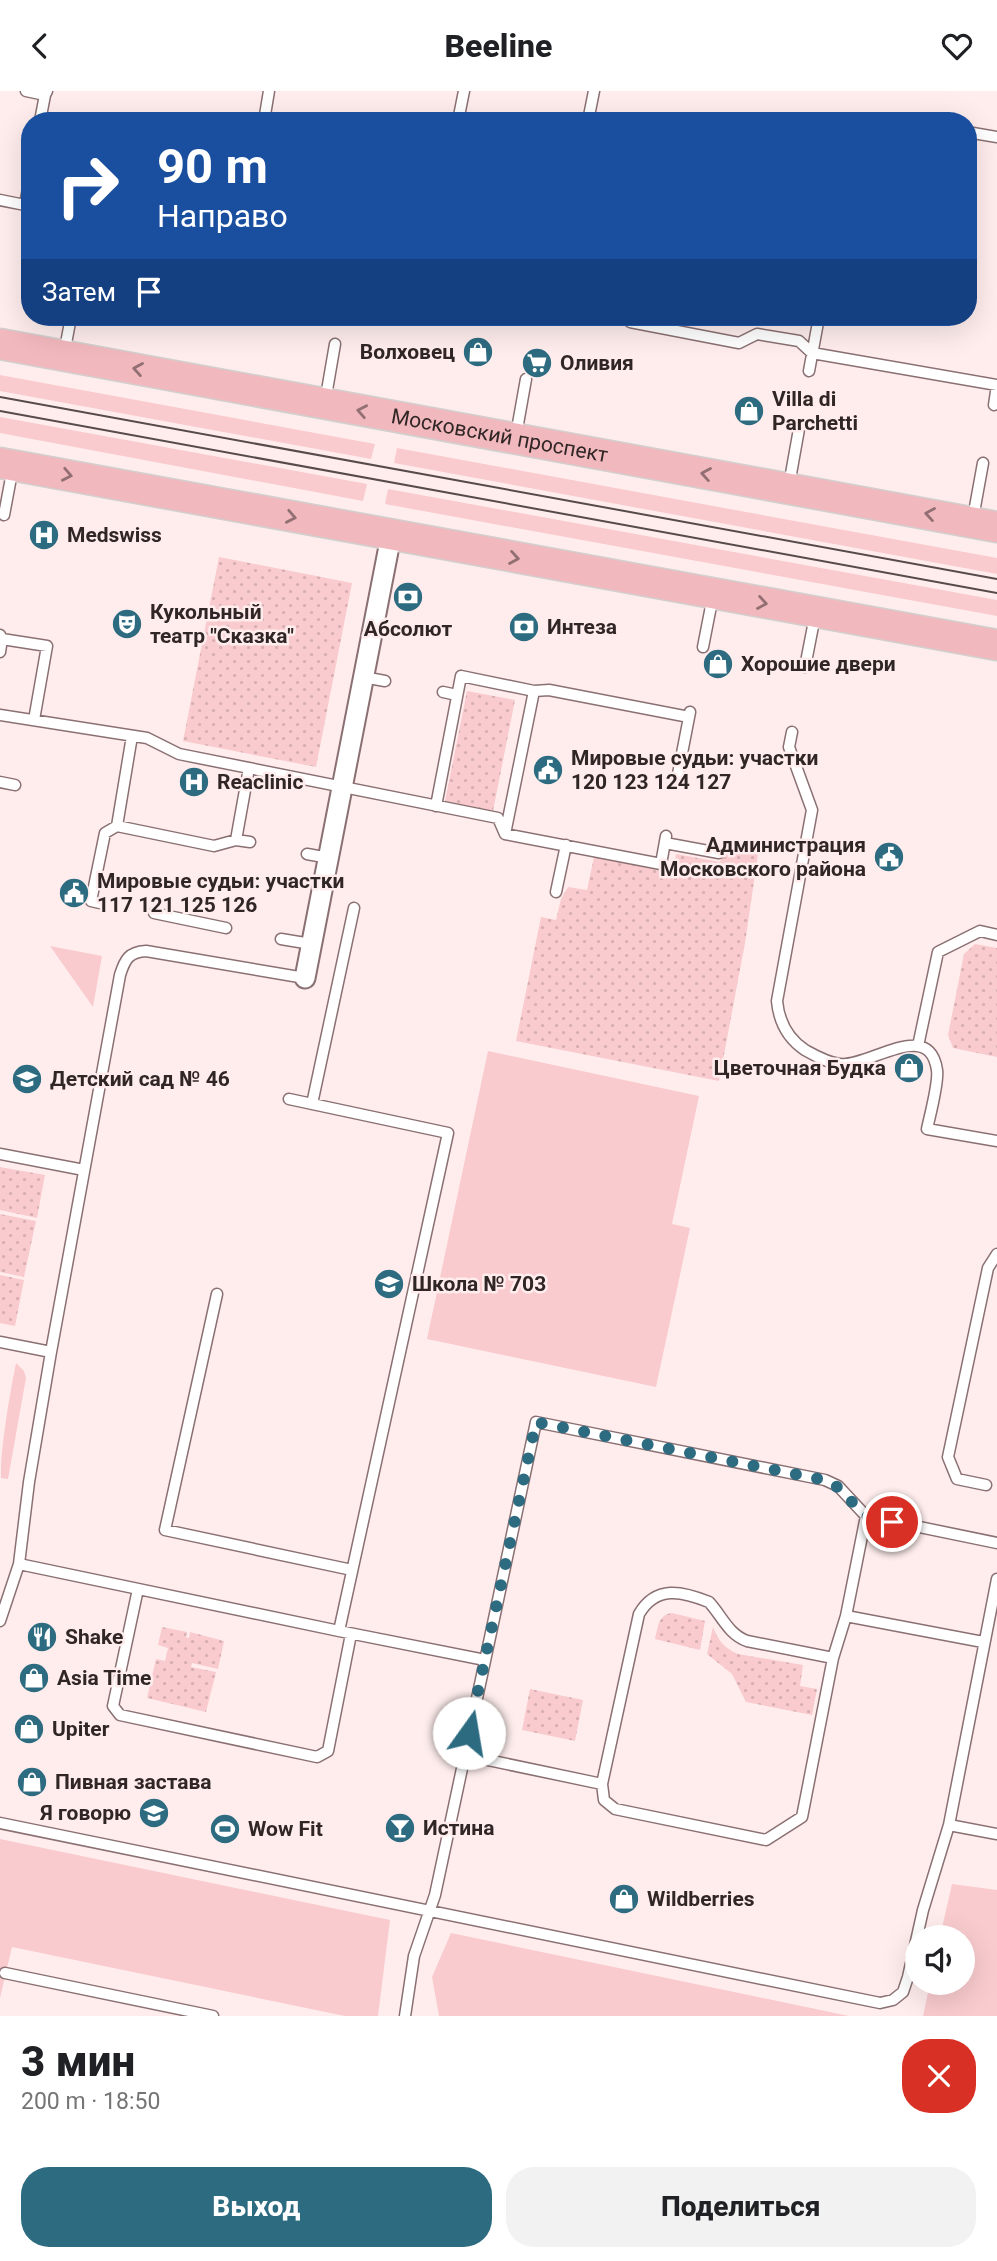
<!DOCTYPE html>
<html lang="ru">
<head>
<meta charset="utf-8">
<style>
  body { margin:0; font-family:Roboto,sans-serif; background:#f2f2f2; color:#202124; height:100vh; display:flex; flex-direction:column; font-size:26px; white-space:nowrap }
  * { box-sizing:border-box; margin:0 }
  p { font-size:23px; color:#757577 }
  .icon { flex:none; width:38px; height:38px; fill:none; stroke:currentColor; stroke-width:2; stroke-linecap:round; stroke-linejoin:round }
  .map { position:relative; height:1925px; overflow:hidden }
  .side { display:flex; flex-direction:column; background:#fff; flex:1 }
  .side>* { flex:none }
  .top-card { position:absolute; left:21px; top:21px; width:956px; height:214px; border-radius:28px; box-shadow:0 7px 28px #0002; background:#1a4fa0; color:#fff; overflow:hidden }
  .buttons { position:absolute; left:905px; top:1834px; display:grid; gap:14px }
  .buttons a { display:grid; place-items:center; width:70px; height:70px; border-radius:50%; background:#fff; box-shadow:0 7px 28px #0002; font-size:35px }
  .pin { position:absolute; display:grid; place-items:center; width:60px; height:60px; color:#fff; margin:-30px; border:4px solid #fff; border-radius:50%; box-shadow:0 2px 7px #0007 }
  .me { position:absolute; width:77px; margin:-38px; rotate:13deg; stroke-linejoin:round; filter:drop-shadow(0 0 5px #0008) }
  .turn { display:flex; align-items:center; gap:24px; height:147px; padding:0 21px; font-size:32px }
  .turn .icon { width:91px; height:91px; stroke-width:2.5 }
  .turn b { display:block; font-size:49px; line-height:60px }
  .then { display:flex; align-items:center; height:66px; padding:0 21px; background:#0003; gap:14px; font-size:26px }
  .round { display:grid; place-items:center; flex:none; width:74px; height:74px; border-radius:28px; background:#f2f2f2 }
  .head { display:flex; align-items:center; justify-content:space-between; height:119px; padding:0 21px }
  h1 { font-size:42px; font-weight:800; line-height:52px }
  .button { display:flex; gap:14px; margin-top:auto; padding:14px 21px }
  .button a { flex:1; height:80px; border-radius:28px; background:#2d6b81; color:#fff; font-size:28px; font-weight:800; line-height:80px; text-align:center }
  .button a+a { background:#f2f2f2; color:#202124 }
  header { display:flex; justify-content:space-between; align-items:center; height:91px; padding:0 21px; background:#fff; font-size:32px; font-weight:800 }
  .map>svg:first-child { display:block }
  .green { fill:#f9cbce }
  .park { fill:url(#park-dots) }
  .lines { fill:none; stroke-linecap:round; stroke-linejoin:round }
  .service-casing { stroke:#8a7072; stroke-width:13 }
  .minor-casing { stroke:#8a7072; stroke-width:23 }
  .primary-casing { stroke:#d2cfcf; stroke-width:33 }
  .service { stroke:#fff; stroke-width:10 }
  .minor { stroke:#fff; stroke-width:19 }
  .primary { stroke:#f1b8bd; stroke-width:30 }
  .tram { stroke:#564a4a; stroke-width:2 }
  .oneway { stroke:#916f72 }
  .route { stroke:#2d6b81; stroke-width:12; stroke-dasharray:0 21.6 }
  .labels { text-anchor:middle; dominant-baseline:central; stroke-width:5; stroke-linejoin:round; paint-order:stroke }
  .poi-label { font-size:21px; font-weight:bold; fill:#312626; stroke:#ffeded; text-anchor:start }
  .street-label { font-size:21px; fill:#312626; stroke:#ffeded }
</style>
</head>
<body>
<header><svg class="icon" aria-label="back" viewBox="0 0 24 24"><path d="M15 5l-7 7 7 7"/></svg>Beeline<svg class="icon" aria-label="heart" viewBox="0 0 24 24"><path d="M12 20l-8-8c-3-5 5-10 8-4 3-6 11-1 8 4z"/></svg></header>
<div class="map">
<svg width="997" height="1925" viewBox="0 0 997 1925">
  <defs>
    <pattern id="park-dots" width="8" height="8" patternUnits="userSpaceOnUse" patternTransform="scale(1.75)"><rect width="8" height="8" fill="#f9cbce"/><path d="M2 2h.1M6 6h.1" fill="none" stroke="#d6aeb1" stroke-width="1.8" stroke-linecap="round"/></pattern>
  </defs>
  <rect width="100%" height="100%" fill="#ffeded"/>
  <path class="green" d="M0 284 375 353 371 368 0 300Z
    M0 326 367 393 363 410 0 342Z
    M397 357 997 467V483L394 372Z
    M388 398 997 509V525L385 413Z
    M50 855 102 865 93 916Z
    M488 960 699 1005 672 1133 690 1137 656 1296 427 1248Z
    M16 1272 24 1280 26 1287 8 1388 1 1387C0 1359 10 1302 16 1272Z
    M0 1748 390 1829 378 1925H345L12 1856 0 1907Z
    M952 1793 997 1799V1925H923L930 1892H962V1846H940Z
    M451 1842 849 1925H439L432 1886Z"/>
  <path class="park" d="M219 466 352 492 316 676 183 650Z
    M467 600 515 609 493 720 445 710Z
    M724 756 758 763 745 852 719 990 516 950 541 826 556 829 561 808 568 796 587 799 594 766 673 782 676 763 720 771Z
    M975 853 997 857V966L953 957 948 944 964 863Z
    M0 1076 45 1084 37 1127 0 1119Z
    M0 1123 36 1130 24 1186 0 1181Z
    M0 1184 24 1189 15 1235 0 1232Z
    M672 1522 705 1530 700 1559 655 1548C658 1536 658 1524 672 1522Z
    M162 1536 187 1541 186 1546 189 1547 190 1541 224 1550 218 1578 192 1572 191 1576 216 1581 206 1621 147 1607 156 1568 165 1570 168 1557 158 1554Z
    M713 1536C718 1549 724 1557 738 1563L803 1574 800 1595 817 1598 812 1624 746 1611 732 1583 707 1563Z
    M530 1598 583 1609 575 1650 522 1639Z"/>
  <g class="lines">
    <g class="service-casing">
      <path id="service" d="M26 0 45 4 47 0
        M40 30 45 4
        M264 30 269 0
        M458 30 464 0
        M588 30 594 0
        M973 42 997 46
        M0 109 25 114 30 87
        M631 226 630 231 739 252 757 243 799 250 812 262 997 294
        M64 263 71 226
        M809 280 819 226
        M325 311 335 253
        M994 314 997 294
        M516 344 526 288
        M789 394 799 338
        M4 424 13 376
        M973 427 983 372
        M0 544 2 548 47 555 34 629
        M703 556 713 505
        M0 561 2 548
        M805 576 815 525
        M363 586 385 590
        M534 600 549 599 689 626
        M443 601 457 604
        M0 624 147 647 179 663 498 727 505 743 661 773 666 745
        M792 641 789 656 812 719 777 910C779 931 787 947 805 959 816 965 828 972 840 973 868 977 929 926 937 979 939 991 930 1024 927 1038L997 1050
        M678 683 690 621
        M0 691 15 694
        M436 715 461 585 534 600 505 743
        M117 735 132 645
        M236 749 249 677
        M665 752 719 762
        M307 763 329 767
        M556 801 566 754
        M100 812 91 810 105 742 117 735 214 755 236 749 250 751
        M154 822 226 837
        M281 848 311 853
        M918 955 938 861 980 840 997 844
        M289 1008 448 1042 339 1540
        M312 1013 354 817
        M0 1063 84 1079
        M217 1203 165 1439 352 1479
        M0 1251 51 1261 29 1391 19 1473 0 1530
        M51 1261 120 884C125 868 129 861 146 860L305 887
        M986 1394 957 1388 948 1366 988 1177 997 1163
        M19 1473 339 1540 485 1569
        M138 1498 113 1615 120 1624 317 1666 328 1660 351 1543
        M846 1525 983 1551
        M464 1664 602 1693 639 1523C656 1494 682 1500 709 1511 722 1525 728 1543 747 1550L833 1567
        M602 1693 604 1709 615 1718 766 1749 802 1726 833 1567 846 1525 866 1425
        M0 1732 880 1912 893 1909 903 1901 908 1886 923 1819 949 1734 997 1488
        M949 1734 997 1743
        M5 1882 213 1925
        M405 1925 414 1865 435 1804 536 1331 825 1389 838 1395 866 1425 997 1452"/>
    </g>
    <g class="minor-casing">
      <path id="minor" d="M305 887 391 445"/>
    </g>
    <g class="primary-casing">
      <g id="primary">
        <path id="s1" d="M0 253 997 436"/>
        <path d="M0 372 997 554"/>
      </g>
    </g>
    <use href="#service" class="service"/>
    <use href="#minor" class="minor"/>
    <use href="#primary" class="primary"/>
    <path class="tram" d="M0 306 997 488
      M0 320 997 502"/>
  </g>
  <defs><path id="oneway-chevron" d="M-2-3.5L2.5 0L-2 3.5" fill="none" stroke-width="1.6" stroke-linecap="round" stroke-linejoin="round" transform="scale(1.75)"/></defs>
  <g class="oneway">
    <use href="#oneway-chevron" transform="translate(138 278) rotate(-170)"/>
    <use href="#oneway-chevron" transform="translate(362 320) rotate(-169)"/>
    <use href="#oneway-chevron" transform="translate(706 383) rotate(-170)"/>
    <use href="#oneway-chevron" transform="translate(67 384) rotate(11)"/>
    <use href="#oneway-chevron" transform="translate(930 423) rotate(-170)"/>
    <use href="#oneway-chevron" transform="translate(291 426) rotate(11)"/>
    <use href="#oneway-chevron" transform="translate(514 467) rotate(10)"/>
    <use href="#oneway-chevron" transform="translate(762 512) rotate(10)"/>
  </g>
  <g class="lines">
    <path class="route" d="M469 1642 536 1331 825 1389C847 1399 848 1410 864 1423 870 1429 884 1429 892 1431"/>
  </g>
  <defs>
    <g id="shop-disc" transform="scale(1.575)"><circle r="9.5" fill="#2d6b81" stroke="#ffeded"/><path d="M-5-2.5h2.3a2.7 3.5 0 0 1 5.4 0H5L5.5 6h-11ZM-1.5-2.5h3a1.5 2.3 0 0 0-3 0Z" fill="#fff"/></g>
    <g id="supermarket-disc" transform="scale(1.575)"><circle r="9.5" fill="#2d6b81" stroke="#ffeded"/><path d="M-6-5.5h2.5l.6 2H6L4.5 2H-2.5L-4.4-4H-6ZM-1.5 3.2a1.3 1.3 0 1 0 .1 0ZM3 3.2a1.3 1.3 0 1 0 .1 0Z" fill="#fff"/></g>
    <g id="hospital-disc" transform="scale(1.575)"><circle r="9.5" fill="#2d6b81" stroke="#ffeded"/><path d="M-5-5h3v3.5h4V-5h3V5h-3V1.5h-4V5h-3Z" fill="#fff"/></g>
    <g id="bank-disc" transform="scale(1.575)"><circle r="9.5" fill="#2d6b81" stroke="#ffeded"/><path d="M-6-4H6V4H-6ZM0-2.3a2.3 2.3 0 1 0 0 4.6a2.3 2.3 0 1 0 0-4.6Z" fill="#fff"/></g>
    <g id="theatre-disc" transform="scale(1.575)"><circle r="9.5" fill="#2d6b81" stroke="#ffeded"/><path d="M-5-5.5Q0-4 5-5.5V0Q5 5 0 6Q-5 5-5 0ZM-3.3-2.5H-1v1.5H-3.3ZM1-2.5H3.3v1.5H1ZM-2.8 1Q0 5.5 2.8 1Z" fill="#fff"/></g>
    <g id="civic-disc" transform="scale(1.575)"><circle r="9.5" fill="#2d6b81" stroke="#ffeded"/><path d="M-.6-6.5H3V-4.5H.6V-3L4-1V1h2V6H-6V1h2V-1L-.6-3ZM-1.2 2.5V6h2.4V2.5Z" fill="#fff"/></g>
    <g id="school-disc" transform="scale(1.575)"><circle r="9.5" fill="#2d6b81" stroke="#ffeded"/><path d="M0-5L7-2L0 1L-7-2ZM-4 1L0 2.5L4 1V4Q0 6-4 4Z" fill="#fff"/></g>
    <g id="restaurant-disc" transform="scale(1.575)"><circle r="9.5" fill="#2d6b81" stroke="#ffeded"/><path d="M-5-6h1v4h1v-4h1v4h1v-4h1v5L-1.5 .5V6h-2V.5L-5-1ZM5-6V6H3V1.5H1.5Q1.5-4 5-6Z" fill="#fff"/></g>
    <g id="bar-disc" transform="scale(1.575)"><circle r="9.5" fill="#2d6b81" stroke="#ffeded"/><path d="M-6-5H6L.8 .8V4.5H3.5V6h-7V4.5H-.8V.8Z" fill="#fff"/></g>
    <g id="stadium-disc" transform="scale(1.575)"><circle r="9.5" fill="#2d6b81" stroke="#ffeded"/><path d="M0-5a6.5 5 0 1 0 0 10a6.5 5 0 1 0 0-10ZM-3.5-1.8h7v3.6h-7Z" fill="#fff"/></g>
  </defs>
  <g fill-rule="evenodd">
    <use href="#shop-disc" x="478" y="261"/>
    <use href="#supermarket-disc" x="537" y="272"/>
    <use href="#shop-disc" x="749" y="320"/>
    <use href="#hospital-disc" x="44" y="444"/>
    <use href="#bank-disc" x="408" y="506"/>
    <use href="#theatre-disc" x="127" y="533"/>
    <use href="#bank-disc" x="524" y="536"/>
    <use href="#shop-disc" x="718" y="573"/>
    <use href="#civic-disc" x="548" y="679"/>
    <use href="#hospital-disc" x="194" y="691"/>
    <use href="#civic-disc" x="889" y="766"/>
    <use href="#civic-disc" x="74" y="802"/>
    <use href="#shop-disc" x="909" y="977"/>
    <use href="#school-disc" x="27" y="988"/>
    <use href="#school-disc" x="389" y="1193"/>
    <use href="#restaurant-disc" x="42" y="1546"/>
    <use href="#shop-disc" x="34" y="1587"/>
    <use href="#shop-disc" x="29" y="1638"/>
    <use href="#shop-disc" x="32" y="1691"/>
    <use href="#school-disc" x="154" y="1722"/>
    <use href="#bar-disc" x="400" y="1737"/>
    <use href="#stadium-disc" x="225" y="1738"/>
    <use href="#shop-disc" x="624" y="1808"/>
  </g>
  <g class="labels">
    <g class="poi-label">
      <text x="455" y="261" text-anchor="end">Волховец</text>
      <text x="560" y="272">Оливия</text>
      <text x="772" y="308">Villa di<tspan x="772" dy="24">Parchetti</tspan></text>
      <text x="67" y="444">Medswiss</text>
      <text x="150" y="521">Кукольный<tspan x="150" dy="24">театр "Сказка"</tspan></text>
      <text x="547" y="536">Интеза</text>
      <text x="408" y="538" text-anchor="middle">Абсолют</text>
      <text x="741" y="573">Хорошие двери</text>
      <text x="571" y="667">Мировые судьи: участки<tspan x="571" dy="24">120 123 124 127</tspan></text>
      <text x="217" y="691">Reaclinic</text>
      <text x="866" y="754" text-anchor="end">Администрация<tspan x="866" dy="24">Московского района</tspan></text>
      <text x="97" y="790">Мировые судьи: участки<tspan x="97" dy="24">117 121 125 126</tspan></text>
      <text x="886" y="977" text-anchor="end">Цветочная Будка</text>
      <text x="50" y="988">Детский сад № 46</text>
      <text x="412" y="1193">Школа № 703</text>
      <text x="65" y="1546">Shake</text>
      <text x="57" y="1587">Asia Time</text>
      <text x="52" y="1638">Upiter</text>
      <text x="55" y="1691">Пивная застава</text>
      <text x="131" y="1722" text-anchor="end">Я говорю</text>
      <text x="423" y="1737">Истина</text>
      <text x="248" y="1738">Wow Fit</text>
      <text x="647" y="1808">Wildberries</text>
    </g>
    <g class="street-label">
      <text stroke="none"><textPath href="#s1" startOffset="508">Московский проспект</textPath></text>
    </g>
  </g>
</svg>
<div class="buttons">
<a><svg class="icon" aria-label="sound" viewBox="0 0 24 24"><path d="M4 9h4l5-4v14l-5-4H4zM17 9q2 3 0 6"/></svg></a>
</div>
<div class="pin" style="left:892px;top:1431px;background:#d93025"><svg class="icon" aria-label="arrive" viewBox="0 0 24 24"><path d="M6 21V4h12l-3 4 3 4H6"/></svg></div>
<svg class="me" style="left:469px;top:1642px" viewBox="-20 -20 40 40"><circle r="19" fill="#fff"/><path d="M0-13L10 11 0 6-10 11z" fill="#2d6b81"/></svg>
<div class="top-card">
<div class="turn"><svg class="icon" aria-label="right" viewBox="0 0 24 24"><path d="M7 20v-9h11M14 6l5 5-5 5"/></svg><div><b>90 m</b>Направо</div></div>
<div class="then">Затем<svg class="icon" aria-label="arrive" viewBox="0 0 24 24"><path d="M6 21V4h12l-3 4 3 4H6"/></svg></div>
</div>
</div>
<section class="side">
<div class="head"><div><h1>3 мин</h1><p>200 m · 18:50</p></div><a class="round" style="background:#d93025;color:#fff"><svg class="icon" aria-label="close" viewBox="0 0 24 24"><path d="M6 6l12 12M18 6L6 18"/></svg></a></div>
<div class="button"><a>Выход</a><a>Поделиться</a></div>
</section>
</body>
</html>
